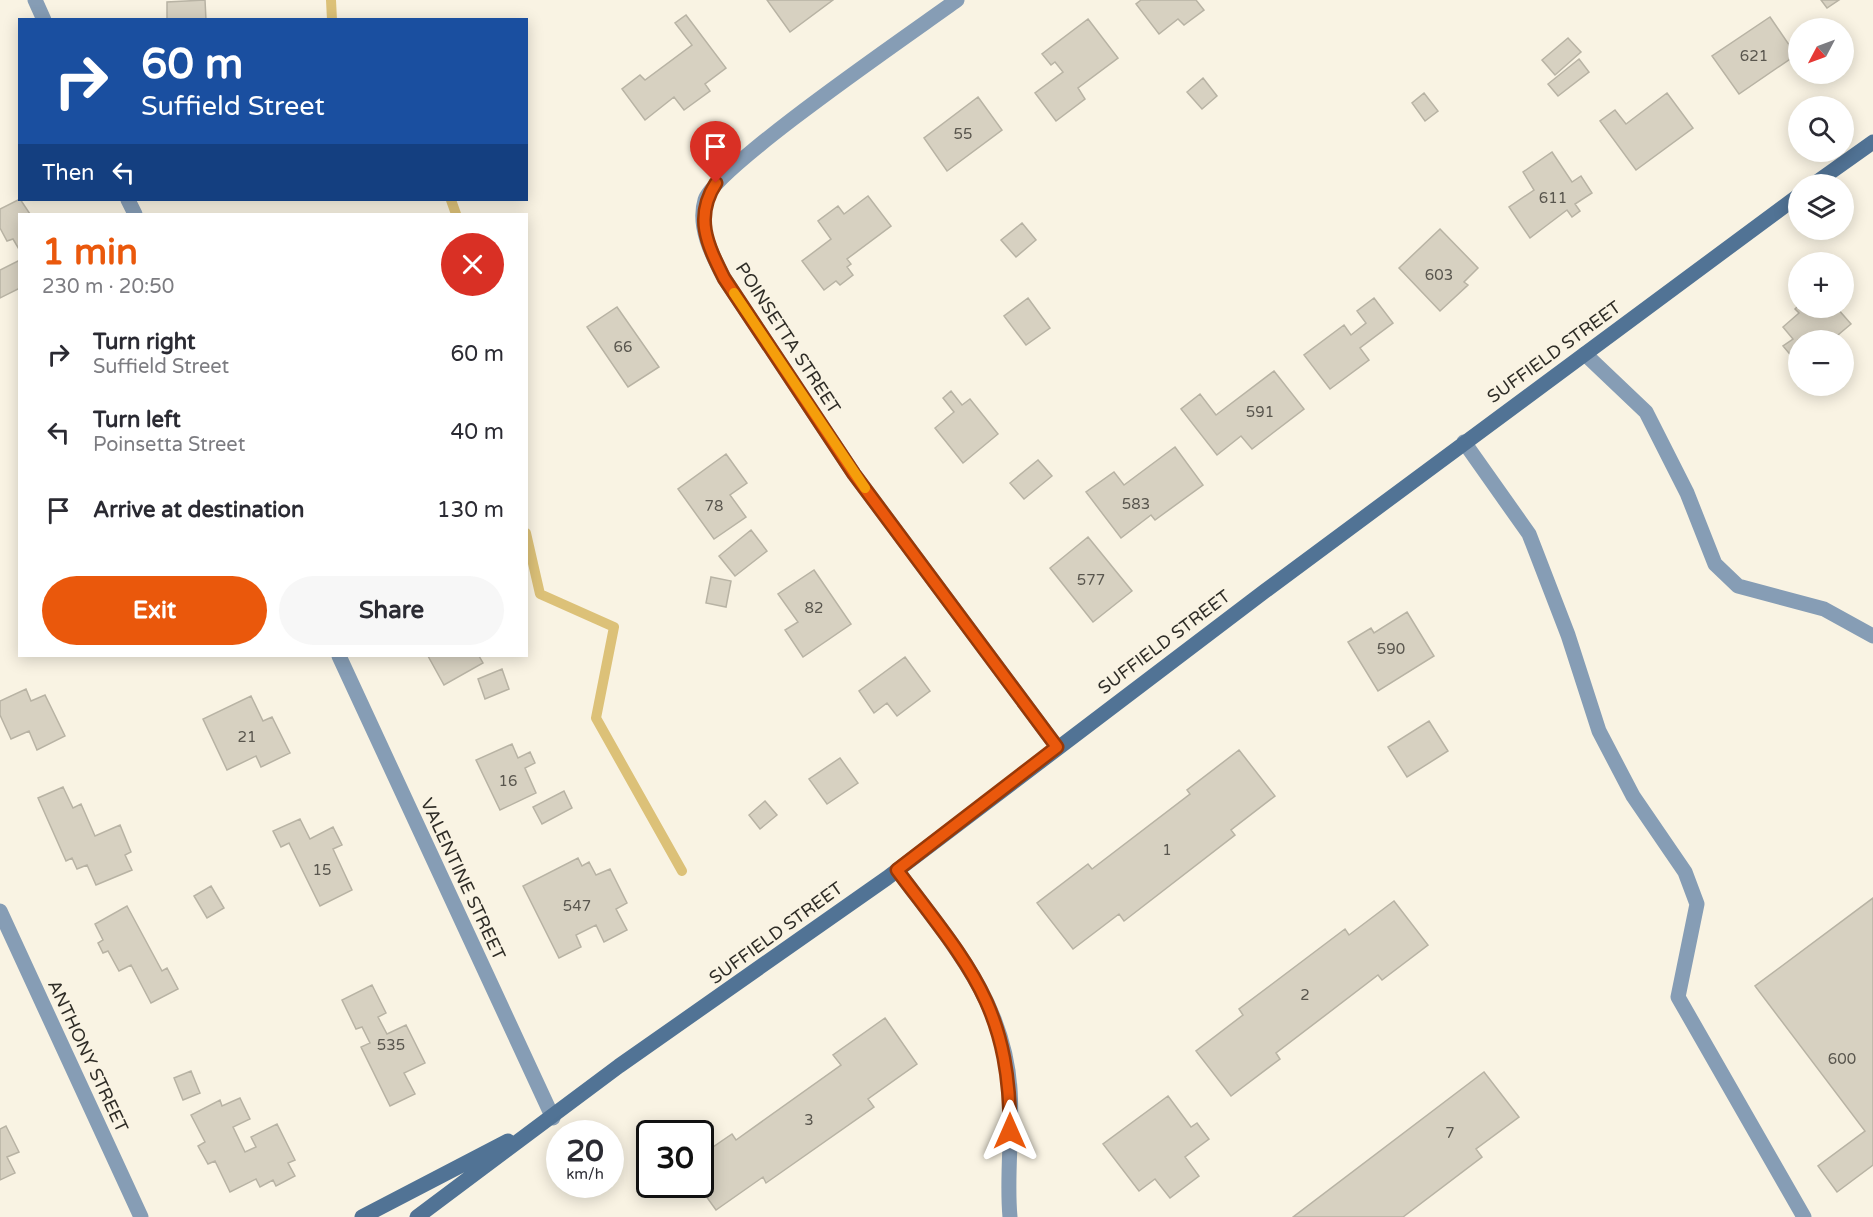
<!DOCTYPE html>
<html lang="en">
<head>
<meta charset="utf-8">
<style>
  body { margin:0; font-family:"Varela Round",sans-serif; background:#f7f7f7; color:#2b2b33; height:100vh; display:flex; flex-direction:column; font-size:22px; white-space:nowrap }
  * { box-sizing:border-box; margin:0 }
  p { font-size:20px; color:#7c7c81 }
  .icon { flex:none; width:33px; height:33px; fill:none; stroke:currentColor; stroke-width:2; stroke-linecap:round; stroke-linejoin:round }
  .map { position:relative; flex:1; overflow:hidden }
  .side { position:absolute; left:18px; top:213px; width:510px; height:444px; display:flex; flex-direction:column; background:#fff; border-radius:0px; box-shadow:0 3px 15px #0003 }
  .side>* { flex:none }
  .top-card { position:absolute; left:18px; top:18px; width:510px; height:183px; border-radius:0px; box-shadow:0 3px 15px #0003; background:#1a4fa0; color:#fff; overflow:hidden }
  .needle { width:39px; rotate:229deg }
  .buttons { position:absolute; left:1788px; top:18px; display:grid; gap:12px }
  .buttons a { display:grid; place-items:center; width:66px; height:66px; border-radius:50%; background:#fff; box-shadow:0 3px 15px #0003; font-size:30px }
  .speed { position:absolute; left:546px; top:1120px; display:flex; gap:12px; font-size:30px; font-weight:700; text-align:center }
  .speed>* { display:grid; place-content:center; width:78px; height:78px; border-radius:50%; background:#fff; box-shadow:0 3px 15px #0003; line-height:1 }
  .speed small { font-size:15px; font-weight:400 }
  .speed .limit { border:3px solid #111; border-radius:9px; background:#fff; color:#111 }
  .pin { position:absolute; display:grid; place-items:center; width:51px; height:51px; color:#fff; margin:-62px -26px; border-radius:50% 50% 50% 0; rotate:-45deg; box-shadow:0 0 6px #0007 }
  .pin .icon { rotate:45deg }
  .me { position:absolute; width:66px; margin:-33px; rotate:0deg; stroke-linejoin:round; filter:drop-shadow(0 0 4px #0008) }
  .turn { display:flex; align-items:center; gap:21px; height:126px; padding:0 24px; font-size:27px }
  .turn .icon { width:78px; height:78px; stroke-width:2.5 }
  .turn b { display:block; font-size:42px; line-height:51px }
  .then { display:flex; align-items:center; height:57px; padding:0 24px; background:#0003; gap:12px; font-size:22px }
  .round { display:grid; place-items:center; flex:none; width:63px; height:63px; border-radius:32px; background:#f7f7f7 }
  .overview { display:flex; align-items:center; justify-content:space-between; height:102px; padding:0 24px }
  h1 { font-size:36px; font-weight:700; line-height:45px; color:#ea580c }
  .button { display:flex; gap:12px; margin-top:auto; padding:12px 24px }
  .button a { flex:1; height:69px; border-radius:36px; background:#ea580c; color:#fff; font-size:24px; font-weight:700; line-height:69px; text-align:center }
  .button a+a { background:#f7f7f7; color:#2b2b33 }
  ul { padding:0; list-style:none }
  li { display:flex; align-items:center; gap:18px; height:78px; padding:0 24px }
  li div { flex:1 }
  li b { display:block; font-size:22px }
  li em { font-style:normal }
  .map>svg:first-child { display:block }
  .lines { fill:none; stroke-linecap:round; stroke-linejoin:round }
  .stream { stroke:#dcc178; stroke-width:10 }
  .building { fill:#d7d1c1; stroke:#b8b3a4; stroke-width:1.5 }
  .lane { stroke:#869db5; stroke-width:15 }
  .street { stroke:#869db5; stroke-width:15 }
  .secondary { stroke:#517395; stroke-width:15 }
  .route-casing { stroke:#983908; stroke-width:15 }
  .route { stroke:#ea580c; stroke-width:10 }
  .slow { stroke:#f59e0b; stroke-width:10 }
  .labels { text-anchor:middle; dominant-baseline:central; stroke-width:4.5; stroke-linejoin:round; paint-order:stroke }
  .number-label { font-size:15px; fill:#59564e }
  .street-label { font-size:18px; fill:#2f2d27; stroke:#f9f3e3 }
</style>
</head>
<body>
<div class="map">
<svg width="1873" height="1217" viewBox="0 0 1873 1217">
  <rect width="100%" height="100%" fill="#f9f3e3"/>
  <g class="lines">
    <path class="stream" d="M331 0 332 20
      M451 200 456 214
      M526 533 540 594 614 627 596 718 682 871"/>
  </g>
  <path class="building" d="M205 0 206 20H167V2Z
    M767 0H833L790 32Z
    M1141 0H1196L1204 10 1184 25 1178 19 1159 34 1136 4Z
    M1821 0H1839L1827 8Z
    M686 15 726 68 705 84 710 91 684 110 674 97 645 120 622 89 640 75 645 80 692 45 675 23Z
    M1770 17 1796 55 1739 94 1712 56Z
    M1088 19 1118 58 1078 88 1085 99 1056 121 1035 93 1063 72 1055 62 1051 65 1042 54Z
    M1568 38 1581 52 1555 75 1542 60Z
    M1579 59 1589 72 1558 96 1548 84Z
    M1203 78 1217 96 1202 109 1187 92Z
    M1424 93 1438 111 1425 121 1412 103Z
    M1667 93 1693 128 1636 170 1600 121 1615 110 1626 124Z
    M978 97 1002 130 947 171 924 138Z
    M1552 152 1572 182 1581 176 1592 193 1575 204 1580 211 1572 217 1567 210 1530 238 1509 207 1534 190 1523 172Z
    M868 196 891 226 847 259 851 264 847 267 853 275 840 285 836 281 824 290 802 261 831 239 818 221 838 206 844 214Z
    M20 199 30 214H20V251L13 239 7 241 0 228V209Z
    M1022 223 1036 240 1016 257 1001 240Z
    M1440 229 1478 268 1464 282 1468 285 1440 311 1399 268Z
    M20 260V288L0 298V270Z
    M1028 298 1050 328 1026 345 1004 316Z
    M1374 298 1393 323 1360 348 1369 360 1330 389 1304 355 1344 325 1351 335 1366 323 1357 311Z
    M1798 306 1837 308 1851 324 1832 340H1798V364L1783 346 1793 339 1783 327 1799 313 1795 309Z
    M617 307 659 367 628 387 587 327Z
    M1274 371 1304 409 1252 449 1241 436 1217 455 1181 409 1200 394 1216 415Z
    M951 391 962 405 970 399 998 434 963 463 935 428 954 412 943 398Z
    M1175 447 1203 485 1155 520 1151 515 1121 538 1086 492 1114 472 1124 485Z
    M726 454 747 483 730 495 746 517 714 539 678 489Z
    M1038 460 1052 476 1024 499 1010 483Z
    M751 530 767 551 735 576 719 556Z
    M1088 537 1132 591 1093 622 1050 568Z
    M814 570 851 624 803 657 785 630 798 622 778 594Z
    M711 577 731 581 726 607 706 603Z
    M1407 612 1434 656 1378 691 1348 642 1371 628 1374 633Z
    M428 656H479L483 663 444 685Z
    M905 657 930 691 897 716 887 703 874 713 859 691Z
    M502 669 509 689 485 699 478 679Z
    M26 689 31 701 45 695 65 736 37 750 29 731 11 739 0 715V701Z
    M251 696 263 721 272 717 290 753 261 767 256 756 227 770 203 719Z
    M1429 721 1448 751 1407 777 1388 747Z
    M512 744 518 758 530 752 535 763 525 768 536 793 500 810 476 760Z
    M1239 750 1275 796 1231 830 1235 835 1124 921 1119 914 1073 949 1037 903 1088 864 1092 869 1190 794 1187 790Z
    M840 758 858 783 827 804 809 779Z
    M63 787 73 808 81 804 95 836 120 825 131 852 125 855 132 870 96 885 87 865 77 869 72 858 66 861 38 798Z
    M564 791 572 808 542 824 533 807Z
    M765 801 777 815 760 829 749 815Z
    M300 819 310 839 333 827 342 845 333 849 352 890 320 906 289 843 281 847 273 831Z
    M578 858 582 866 589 862 596 875 610 869 627 903 616 909 627 930 604 942 596 925 576 935 581 947 559 958 523 886Z
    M211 886 224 908 207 918 194 896Z
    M1873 898V1165L1837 1192 1818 1166 1865 1131 1755 986Z
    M1394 901 1428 945 1382 980 1378 975 1276 1053 1280 1059 1231 1096 1196 1051 1243 1015 1239 1009 1345 929 1349 935Z
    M127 906 162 971 167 968 178 989 151 1003 131 965 119 971 108 951 103 953 98 943 103 940 95 924Z
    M372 985 386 1013 378 1017 387 1034 406 1025 425 1063 404 1073 415 1094 390 1106 361 1047 370 1043 362 1027 356 1029 342 1000Z
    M885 1018 917 1064 868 1099 874 1107 766 1183 763 1177 716 1210 698 1185H700V1156L732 1134 736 1140 841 1065 833 1055Z
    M191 1071 200 1093 183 1100 174 1078Z
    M1484 1072 1519 1117 1476 1149 1482 1157 1403 1217H1293Z
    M1168 1096 1191 1127 1197 1123 1209 1139 1185 1157 1199 1176 1170 1198 1155 1179 1139 1191 1103 1144Z
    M240 1098 250 1119 233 1127 245 1152 256 1147 251 1137 277 1124 295 1160 288 1163 295 1176 276 1186 273 1180 260 1187 256 1179 230 1192 215 1161 208 1164 198 1146 205 1142 191 1115 220 1100 222 1106Z
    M6 1126 19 1152 7 1157 15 1173 0 1180V1129Z"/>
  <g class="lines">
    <path class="lane" d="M1585 354 1646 412 1687 493 1715 564 1738 586 1824 609 1873 636
      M1464 442 1529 534 1568 635 1599 731 1633 796 1685 872 1697 904 1678 997 1804 1217"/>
    <path class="street" d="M35 0 44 20
      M957 0C916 30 716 166 705 200 697 226 712 255 724 278L854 474 1057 747
      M128 200 135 214
      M339 656 553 1118
      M897 870C948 939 1004 999 1010 1089 1013 1132 1006 1175 1010 1217
      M0 911 141 1217"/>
    <path class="secondary" d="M1814 184 1873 142
      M362 1217 508 1141
      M417 1217 619 1066 887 878 1265 591 1798 196"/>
  </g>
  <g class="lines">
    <g class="route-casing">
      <path id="route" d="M716 183C694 217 707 244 724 278L854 474 1057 747 897 870C968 965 1010 1005 1010 1131"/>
    </g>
    <use href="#route" class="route"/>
    <path class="slow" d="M734 293 865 488"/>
  </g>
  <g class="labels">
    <g class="number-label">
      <text x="1754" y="56">621</text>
      <text x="963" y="134">55</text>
      <text x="1553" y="198">611</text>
      <text x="1439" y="275">603</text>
      <text x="623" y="347">66</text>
      <text x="1260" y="412">591</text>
      <text x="1136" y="504">583</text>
      <text x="714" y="506">78</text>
      <text x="1091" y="580">577</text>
      <text x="814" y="608">82</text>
      <text x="1391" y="649">590</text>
      <text x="247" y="737">21</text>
      <text x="508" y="781">16</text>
      <text x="1167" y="850">1</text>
      <text x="322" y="870">15</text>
      <text x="577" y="906">547</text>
      <text x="1305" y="995">2</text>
      <text x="391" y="1045">535</text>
      <text x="1842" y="1059">600</text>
      <text x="809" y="1120">3</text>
      <text x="1450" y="1133">7</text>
    </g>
    <g class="street-label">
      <text transform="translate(788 338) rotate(57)">POINSETTA STREET</text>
      <text transform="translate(1554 352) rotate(-36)">SUFFIELD STREET</text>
      <text transform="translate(1164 642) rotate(-37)">SUFFIELD STREET</text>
      <text transform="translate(463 879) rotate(65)">VALENTINE STREET</text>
      <text transform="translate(776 933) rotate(-36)">SUFFIELD STREET</text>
      <text transform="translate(88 1056) rotate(65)">ANTHONY STREET</text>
    </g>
  </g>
</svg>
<div class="buttons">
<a><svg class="needle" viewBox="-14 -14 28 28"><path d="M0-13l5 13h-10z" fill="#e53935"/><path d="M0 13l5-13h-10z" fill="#7c7c81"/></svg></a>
<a><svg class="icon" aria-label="search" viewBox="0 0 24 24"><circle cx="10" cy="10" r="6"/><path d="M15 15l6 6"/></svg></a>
<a><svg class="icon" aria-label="layers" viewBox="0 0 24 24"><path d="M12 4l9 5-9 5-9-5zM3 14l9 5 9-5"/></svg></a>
<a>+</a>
<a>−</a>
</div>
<div class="speed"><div>20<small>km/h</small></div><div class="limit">30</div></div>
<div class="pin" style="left:716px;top:183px;background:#d93025"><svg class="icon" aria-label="arrive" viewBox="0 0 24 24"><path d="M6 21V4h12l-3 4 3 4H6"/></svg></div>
<svg class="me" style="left:1010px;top:1131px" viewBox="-20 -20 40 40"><path d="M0-17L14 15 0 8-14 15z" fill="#ea580c" stroke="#fff" stroke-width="4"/></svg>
<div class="top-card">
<div class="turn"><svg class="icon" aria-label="right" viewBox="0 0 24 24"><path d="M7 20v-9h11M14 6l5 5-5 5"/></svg><div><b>60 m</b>Suffield Street</div></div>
<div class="then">Then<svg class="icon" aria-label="left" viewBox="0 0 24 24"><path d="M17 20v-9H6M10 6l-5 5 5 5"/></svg></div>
</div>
<section class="side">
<div class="overview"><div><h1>1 min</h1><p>230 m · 20:50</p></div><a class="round" style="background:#d93025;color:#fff"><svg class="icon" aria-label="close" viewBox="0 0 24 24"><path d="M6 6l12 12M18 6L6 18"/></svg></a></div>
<ul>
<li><svg class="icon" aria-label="right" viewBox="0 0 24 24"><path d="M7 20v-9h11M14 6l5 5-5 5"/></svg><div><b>Turn right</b><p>Suffield Street</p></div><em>60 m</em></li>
<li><svg class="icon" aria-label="left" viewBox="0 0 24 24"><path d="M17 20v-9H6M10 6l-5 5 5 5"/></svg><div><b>Turn left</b><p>Poinsetta Street</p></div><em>40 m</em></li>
<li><svg class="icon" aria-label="arrive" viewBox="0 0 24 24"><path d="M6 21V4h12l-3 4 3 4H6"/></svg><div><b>Arrive at destination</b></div><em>130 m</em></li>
</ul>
<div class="button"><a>Exit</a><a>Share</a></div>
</section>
</div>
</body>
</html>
